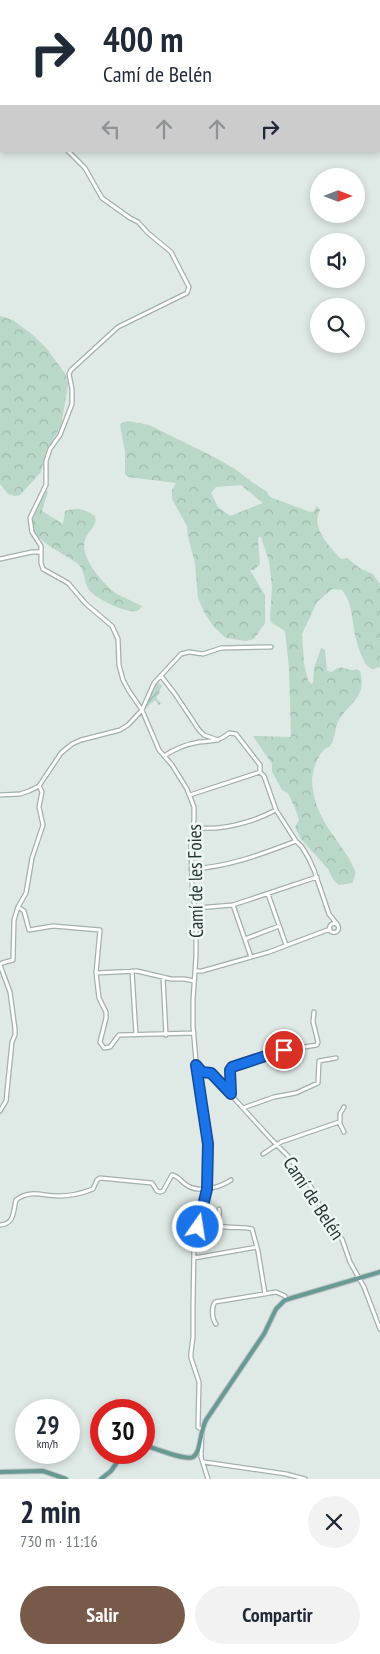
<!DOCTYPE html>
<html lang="es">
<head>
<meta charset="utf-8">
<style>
  body { margin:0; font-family:"PT Sans Narrow",sans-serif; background:#f2f2f3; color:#1f2937; height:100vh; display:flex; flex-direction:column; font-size:19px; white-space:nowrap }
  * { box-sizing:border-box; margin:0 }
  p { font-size:16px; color:#747a83 }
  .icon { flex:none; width:28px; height:28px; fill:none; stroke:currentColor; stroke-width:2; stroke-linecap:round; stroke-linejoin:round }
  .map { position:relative; height:1479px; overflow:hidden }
  .panel { display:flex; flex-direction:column; background:#fff; flex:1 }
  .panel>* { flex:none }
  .banner { position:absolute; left:0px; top:0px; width:380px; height:152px; box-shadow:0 2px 8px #0003; background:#fff; color:#1f2937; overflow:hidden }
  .needle { width:32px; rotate:90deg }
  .buttons { position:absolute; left:310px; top:168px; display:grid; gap:10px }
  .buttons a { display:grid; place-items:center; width:55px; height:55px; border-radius:50%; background:#fff; box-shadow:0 2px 8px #0003; font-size:25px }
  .speed { position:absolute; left:15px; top:1399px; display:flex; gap:10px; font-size:25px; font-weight:700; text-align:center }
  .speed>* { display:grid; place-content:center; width:65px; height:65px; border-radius:50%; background:#fff; box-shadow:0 2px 8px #0003; line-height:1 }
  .speed small { font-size:12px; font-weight:400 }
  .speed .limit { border:8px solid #d22; background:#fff; color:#111 }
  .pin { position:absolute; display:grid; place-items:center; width:42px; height:42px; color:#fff; margin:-21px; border:2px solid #fff; border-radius:50%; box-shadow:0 1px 5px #0007 }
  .me { position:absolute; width:55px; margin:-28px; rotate:13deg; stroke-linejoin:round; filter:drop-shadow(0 0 4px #0008) }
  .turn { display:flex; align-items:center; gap:18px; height:105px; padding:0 20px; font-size:22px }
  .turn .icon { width:65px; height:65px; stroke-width:2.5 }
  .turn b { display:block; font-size:35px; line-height:42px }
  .lanes { display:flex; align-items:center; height:48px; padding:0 20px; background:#0003; justify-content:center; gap:25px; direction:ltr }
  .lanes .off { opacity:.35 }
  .round { display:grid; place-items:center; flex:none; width:52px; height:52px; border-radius:26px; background:#f2f2f3 }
  .overview { display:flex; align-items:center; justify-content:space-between; height:85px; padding:0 20px }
  h1 { font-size:30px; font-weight:700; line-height:38px }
  .primary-button { display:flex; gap:10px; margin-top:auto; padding:10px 20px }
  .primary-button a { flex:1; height:58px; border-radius:30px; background:#785a4a; color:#fff; font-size:20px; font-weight:700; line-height:58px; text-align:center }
  .primary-button a+a { background:#f2f2f3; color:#1f2937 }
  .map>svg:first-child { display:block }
  .forest { fill:url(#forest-crowns); fill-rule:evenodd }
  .garden { fill:url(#garden-furrows) }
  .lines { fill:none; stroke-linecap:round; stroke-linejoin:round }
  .minor-casing { stroke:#a3b0ad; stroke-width:5.5 }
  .major-casing { stroke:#bdc3c2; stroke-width:6 }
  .minor { stroke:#fff; stroke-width:3 }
  .major { stroke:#679a95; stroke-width:4 }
  .route-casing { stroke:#114b97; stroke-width:12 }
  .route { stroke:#1a73e8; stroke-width:9 }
  .labels { text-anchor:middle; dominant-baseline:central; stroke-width:5; stroke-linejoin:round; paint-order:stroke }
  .street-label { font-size:19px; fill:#223734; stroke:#eff6f3 }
</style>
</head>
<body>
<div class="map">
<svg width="380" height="1479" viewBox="0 0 380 1479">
  <defs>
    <pattern id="forest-crowns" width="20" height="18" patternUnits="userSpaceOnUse" patternTransform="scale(1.25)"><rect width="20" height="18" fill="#b9d8c7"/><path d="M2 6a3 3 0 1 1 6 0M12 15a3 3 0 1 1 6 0" fill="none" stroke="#9fbaac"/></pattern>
    <pattern id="garden-furrows" width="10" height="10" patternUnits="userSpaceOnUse" patternTransform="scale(1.25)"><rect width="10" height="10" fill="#b9d8c7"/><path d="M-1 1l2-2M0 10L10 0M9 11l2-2" fill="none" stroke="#9fbaac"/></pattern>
  </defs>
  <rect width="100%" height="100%" fill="#dfe9e6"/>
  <path class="forest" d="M0 316 13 320 34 336 47 349 66 375 68 385 61 426 46 452 41 472 20 495 15 496 8 494 0 484Z
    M128 421 149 425 216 458 235 469 252 482 267 492 270 497 310 512 314 511 317 506 320 510C310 527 330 547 341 559L347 558 361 569 373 574 380 584V667L373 669 366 665C362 657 358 648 356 639 352 623 353 603 342 590L332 589 317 602 302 634 304 664 308 680 311 684 313 683 314 668 321 648 325 650 327 671 332 672C342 664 342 669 352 670 360 670 353 668 360 671 368 700 345 704 337 724 335 730 335 737 332 743 330 747 327 747 324 750 317 756 312 772 312 781 314 823 343 840 356 873L352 883 339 885 334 881 328 869 301 839 295 827 299 820 295 808 288 793 282 790 272 772V764L253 736 291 737 289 668 285 631 272 623 270 619 272 587 269 561 261 537H259L258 540 260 564 254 570H250L265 595V623L254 639 246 641 226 638 214 627 204 612 198 598 195 563 188 537 187 526 172 499V490L176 483 128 477 125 474V452L120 425 122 423ZM241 485 263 503 230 516 218 507 211 493 216 487Z
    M46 491 48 492 42 511 63 524 65 511C78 507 84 509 95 516 98 526 88 531 85 540 79 557 104 585 117 594 125 598 134 602 142 606 140 608 140 610 137 611 127 614 95 598 89 590 84 583 85 571 79 565 68 555 35 542 33 527 31 515 41 502 46 491Z"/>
  <path class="garden" d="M157 681 162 686 159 691 160 693 157 696V699L161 704 159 705 155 700 146 708 145 707 153 687Z"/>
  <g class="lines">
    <g class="minor-casing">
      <path id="minor" d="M31 1V0
        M68 151 85 168 102 198 130 218 138 222 148 233 171 252 189 287 187 293 118 327 71 370 69 374 72 389V404L60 435 50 449 46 461V485L30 518 32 532 41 546V563L43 569 68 583 86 604 112 626 118 639 119 665 123 680 129 691 142 710 159 750 172 765 187 789 194 807V819L191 847 192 884 196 919V956L193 1000V1026L197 1073 200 1096 206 1124 208 1144 207 1189 194 1248 193 1306V1337L191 1353V1358L199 1382 198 1427 202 1430 201 1457 208 1479
        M0 559 32 552H41
        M161 676 175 694 199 730 204 735 218 740
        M164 756C173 750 187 744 199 742 213 740 217 743 229 733L236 734 260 765V772L264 776 276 810 296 841 302 847 308 857 314 870 329 914 337 924
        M0 795 20 794 29 791 39 786 61 753 72 744 81 740 120 730 128 725 142 710 154 683 181 654 189 652 203 654 221 648 271 647
        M190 795 260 772
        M193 827C219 832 253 822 276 810
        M191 869C229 867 262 854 296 841
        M268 894 286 945
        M233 905 251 957
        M18 907 24 911 29 930 53 926 100 930 96 973 99 998 106 1012V1018L100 1042 104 1048 110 1047 119 1035 194 1033
        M196 908 233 905 317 877
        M329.5 928a4.5 4.5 0 1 1 9 0a4.5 4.5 0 1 1-9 0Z
        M245 939 279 926
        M132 971 136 1035
        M196 971H202L269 952 330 929
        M96 973 137 971 171 979H184L194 981
        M163 977 166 1035
        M198 1067 202 1072 211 1073 271 1139 290 1158 300 1173 311 1187 328 1223 342 1239 350 1262 364 1287 380 1329
        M231 1094 232 1067 284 1050 317 1045 318 1042 313 1022 314 1012
        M243 1108 274 1097 296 1093 318 1083 319 1061 336 1058
        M0 1111 6 1101 12 1042 15 1035V1029L10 992 0 965 2 963 13 960 14 920 18 907 26 893 32 858 43 825 39 807 42 792 39 786
        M340 1122V1114L344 1107
        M263 1154 281 1142 339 1122 344 1132
        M219 1209C221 1215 216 1221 220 1226 230 1229 243 1226 252 1229L258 1251 265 1294
        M0 1225C15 1224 13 1211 16 1200 30 1189 43 1196 58 1196 69 1196 83 1193 93 1189L97 1180 100 1178 152 1183 157 1191 160 1192 163 1191 172 1175C179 1176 182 1183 188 1186 200 1193 221 1187 231 1180
        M194 1258 257 1247
        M216 1324C212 1319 211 1308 215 1302L276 1292 285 1296 286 1300
        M204 1462 286 1474 305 1479"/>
    </g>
    <g class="major-casing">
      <path id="major" d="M144 1445C154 1448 185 1461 193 1457 196 1455 197 1453 198 1450 201 1440 201 1430 206 1420L264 1334 276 1309 285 1300 380 1272
        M0 1472 43 1471 66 1479
        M101 1479 111 1471 124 1452"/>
    </g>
    <use href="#minor" class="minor"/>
    <use href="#major" class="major"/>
  </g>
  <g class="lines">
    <g class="route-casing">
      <path id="route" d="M198 1227 207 1189 208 1144 196 1065 202 1072 211 1073 231 1094 230 1070 232 1067 284 1050"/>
    </g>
    <use href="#route" class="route"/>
  </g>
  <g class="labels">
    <g class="street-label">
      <text transform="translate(195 881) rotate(-91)">Camí de les Foies</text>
      <text transform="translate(314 1198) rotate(57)">Camí de Belén</text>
    </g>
  </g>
</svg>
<div class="buttons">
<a><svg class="needle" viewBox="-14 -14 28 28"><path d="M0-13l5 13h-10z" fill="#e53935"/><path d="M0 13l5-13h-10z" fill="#747a83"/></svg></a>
<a><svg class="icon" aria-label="sound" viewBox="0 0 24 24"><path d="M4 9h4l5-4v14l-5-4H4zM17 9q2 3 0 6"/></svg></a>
<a><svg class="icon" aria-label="search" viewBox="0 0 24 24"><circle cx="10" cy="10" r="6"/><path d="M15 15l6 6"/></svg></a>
</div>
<div class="speed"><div>29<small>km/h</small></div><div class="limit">30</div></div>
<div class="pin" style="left:284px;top:1050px;background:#d93025"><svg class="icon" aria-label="arrive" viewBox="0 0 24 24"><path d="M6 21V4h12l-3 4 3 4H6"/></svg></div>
<svg class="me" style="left:198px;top:1227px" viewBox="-20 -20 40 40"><circle r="17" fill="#1a73e8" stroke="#fff" stroke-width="3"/><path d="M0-11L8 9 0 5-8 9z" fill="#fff"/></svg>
<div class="banner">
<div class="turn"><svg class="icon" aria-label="right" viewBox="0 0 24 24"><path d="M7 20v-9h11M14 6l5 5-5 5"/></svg><div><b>400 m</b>Camí de Belén</div></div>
<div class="lanes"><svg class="icon off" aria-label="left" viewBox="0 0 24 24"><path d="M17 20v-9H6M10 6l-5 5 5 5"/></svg><svg class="icon off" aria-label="ahead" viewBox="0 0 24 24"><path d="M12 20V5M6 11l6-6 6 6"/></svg><svg class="icon off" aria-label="ahead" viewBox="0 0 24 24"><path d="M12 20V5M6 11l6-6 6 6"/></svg><svg class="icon" aria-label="right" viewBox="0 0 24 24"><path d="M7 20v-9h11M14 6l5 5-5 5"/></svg></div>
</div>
</div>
<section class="panel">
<div class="overview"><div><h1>2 min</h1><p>730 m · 11:16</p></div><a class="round"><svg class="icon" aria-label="close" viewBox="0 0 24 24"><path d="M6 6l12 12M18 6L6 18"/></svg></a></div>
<div class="primary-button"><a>Salir</a><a>Compartir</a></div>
</section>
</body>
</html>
